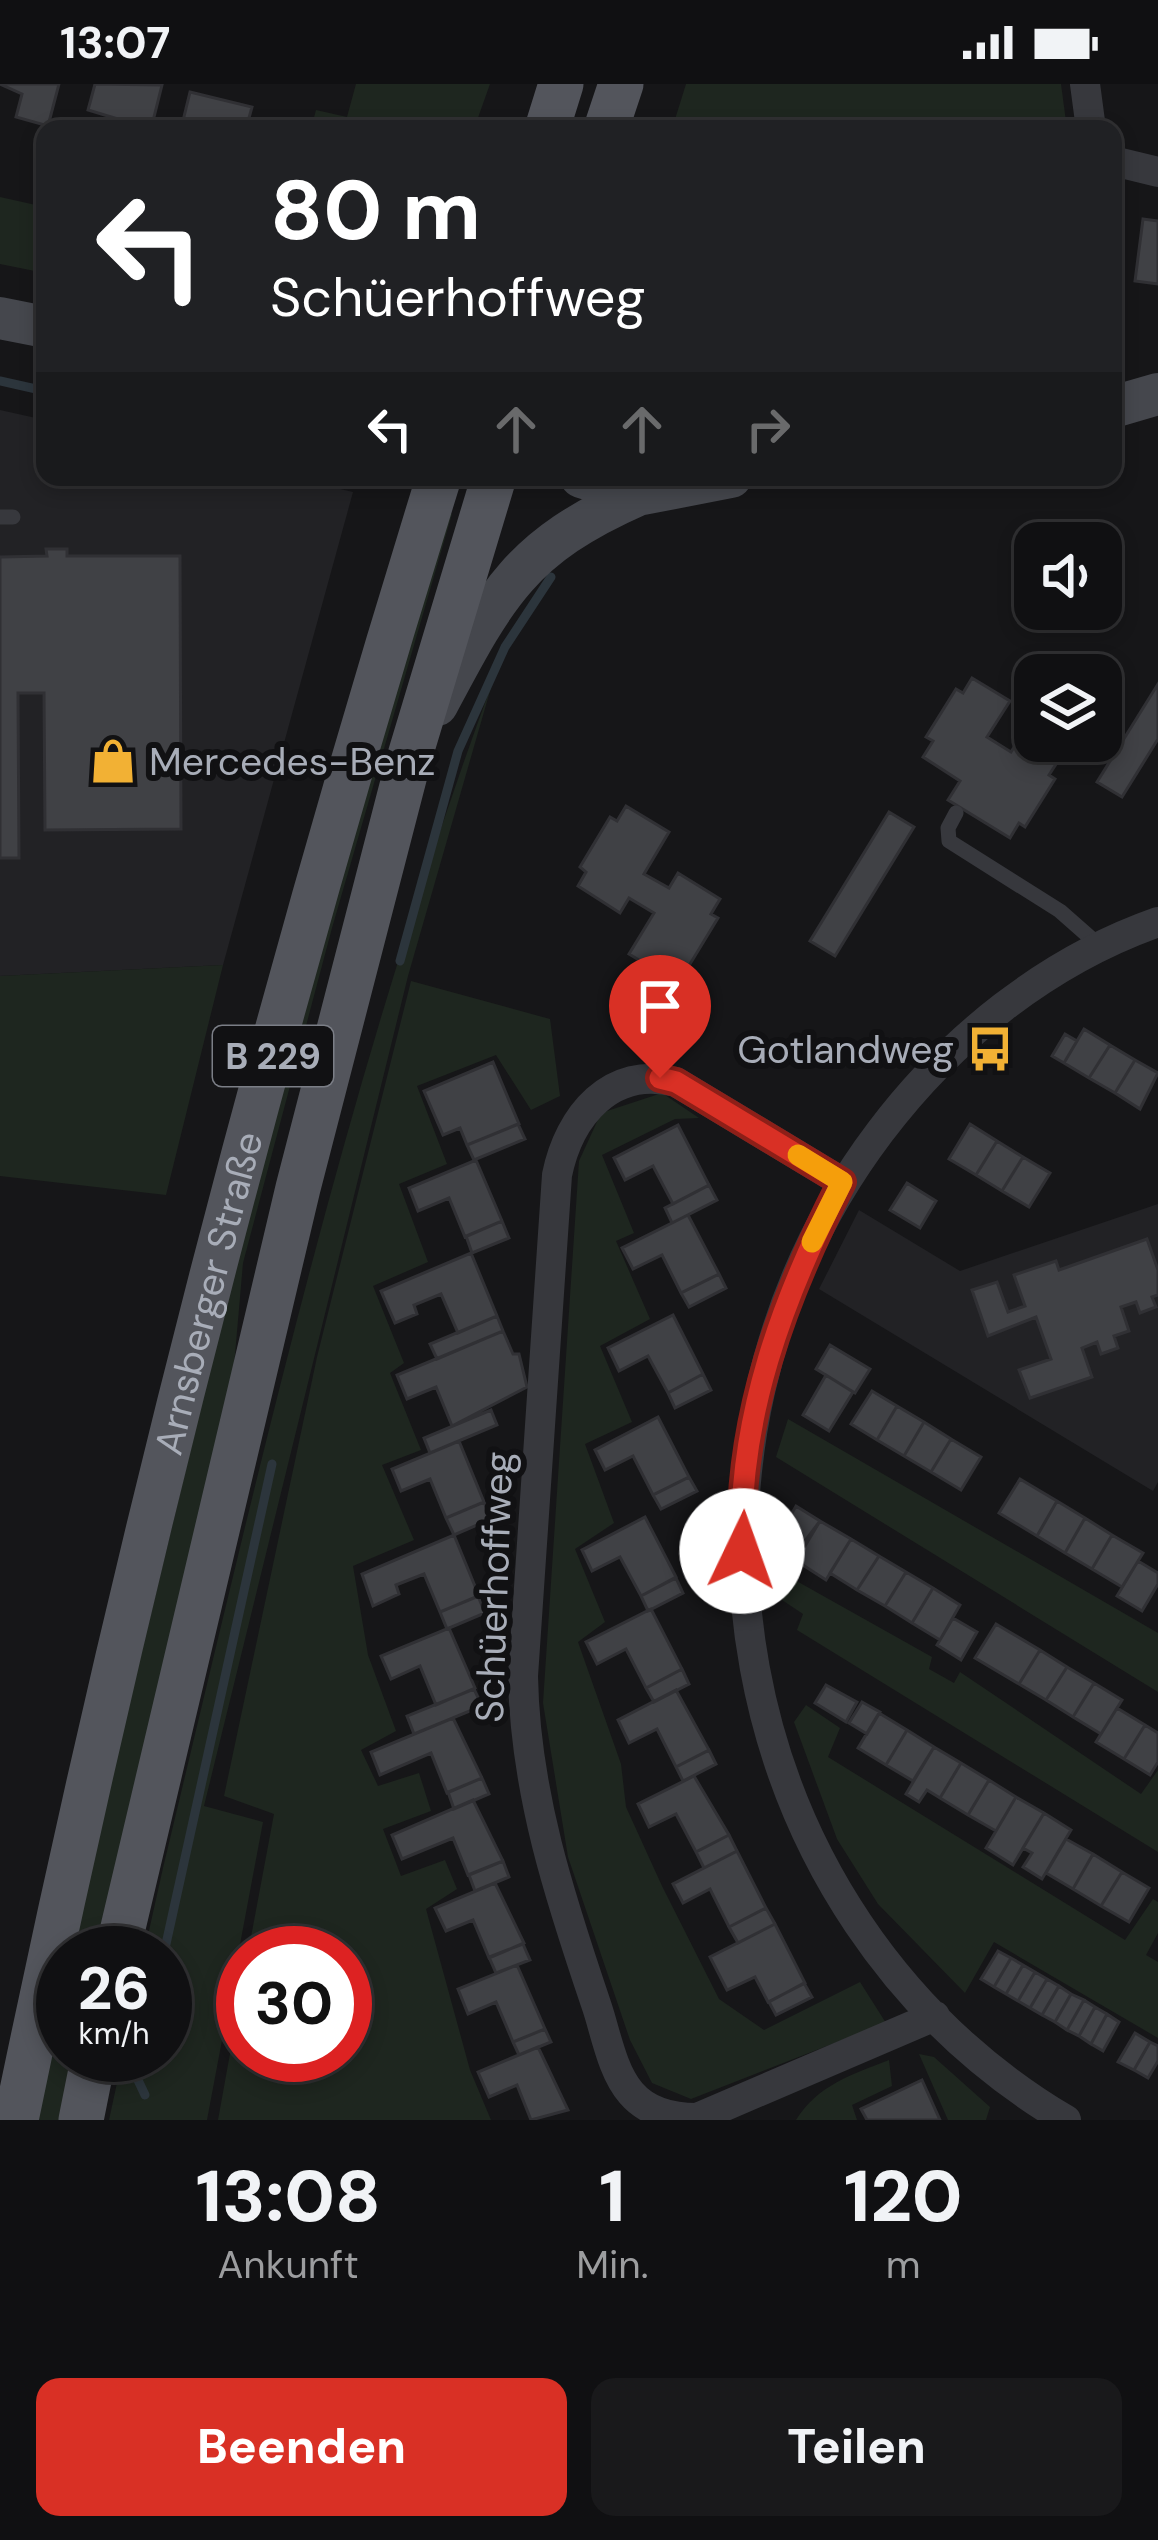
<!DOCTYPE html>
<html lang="de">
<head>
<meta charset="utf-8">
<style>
  body { margin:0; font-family:"DM Sans",sans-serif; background:#19191b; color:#f1f3f6; height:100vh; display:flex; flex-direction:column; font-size:45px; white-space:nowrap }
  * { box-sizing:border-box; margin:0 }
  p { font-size:39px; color:#9c9d9f }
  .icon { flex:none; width:66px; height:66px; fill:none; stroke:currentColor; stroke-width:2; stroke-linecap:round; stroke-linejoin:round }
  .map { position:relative; height:2036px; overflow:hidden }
  .drawer { display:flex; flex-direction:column; background:#101012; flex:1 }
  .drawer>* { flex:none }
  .hud { position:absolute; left:36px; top:36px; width:1086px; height:366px; border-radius:24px; box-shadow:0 6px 18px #0003,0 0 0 3px #303032; background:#202124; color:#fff; overflow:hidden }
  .tools { position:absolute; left:1014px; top:438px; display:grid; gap:24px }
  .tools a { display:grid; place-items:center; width:108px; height:108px; border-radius:24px; background:#101012; box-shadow:0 6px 18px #0003,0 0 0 3px #303032; font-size:60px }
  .speed { position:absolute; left:36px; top:1842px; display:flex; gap:24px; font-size:60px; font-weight:700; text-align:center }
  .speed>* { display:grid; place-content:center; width:156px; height:156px; border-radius:50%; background:#101012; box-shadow:0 6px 18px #0003,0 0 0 3px #303032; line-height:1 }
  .speed small { font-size:30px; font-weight:400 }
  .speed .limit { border:18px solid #d22; background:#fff; color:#111 }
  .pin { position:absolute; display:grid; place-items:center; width:102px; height:102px; color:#fff; margin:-123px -51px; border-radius:50% 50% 50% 0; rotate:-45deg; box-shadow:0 0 12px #0007 }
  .pin .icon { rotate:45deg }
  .me { position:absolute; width:132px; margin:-66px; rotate:3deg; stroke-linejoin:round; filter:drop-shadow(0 0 9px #0008) }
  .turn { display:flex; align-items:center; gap:42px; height:252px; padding:0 36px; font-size:54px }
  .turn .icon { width:156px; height:156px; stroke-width:2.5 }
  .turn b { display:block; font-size:84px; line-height:102px }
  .lanes { display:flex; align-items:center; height:114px; padding:0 36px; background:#0003; justify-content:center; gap:60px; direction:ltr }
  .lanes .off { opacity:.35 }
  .eta { display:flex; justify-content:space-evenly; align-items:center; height:204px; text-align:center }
  .eta b { font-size:72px; font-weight:800; line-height:84px }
  .button { display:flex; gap:24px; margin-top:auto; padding:24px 36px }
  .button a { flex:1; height:138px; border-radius:24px; background:#d93025; color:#fff; font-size:48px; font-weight:800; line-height:138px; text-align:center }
  .button a+a { background:#19191b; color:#f1f3f6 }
  .status { display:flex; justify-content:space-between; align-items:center; height:84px; padding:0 60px; background:#101012; direction:ltr }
  .status svg { height:33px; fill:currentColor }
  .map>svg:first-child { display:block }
  .built { fill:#222225 }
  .green { fill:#1e261f }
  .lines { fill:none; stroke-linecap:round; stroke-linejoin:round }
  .stream { stroke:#2c353c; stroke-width:9 }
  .building { fill:#404145; stroke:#303034; stroke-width:3 }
  .service { stroke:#37383d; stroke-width:15 }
  .minor { stroke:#37383d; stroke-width:30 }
  .secondary { stroke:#45474d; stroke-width:42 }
  .primary { stroke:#53555c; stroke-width:45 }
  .route-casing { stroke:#8d1f18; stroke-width:30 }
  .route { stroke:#d93025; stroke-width:21 }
  .slow { stroke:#f59e0b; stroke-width:21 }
  .labels { text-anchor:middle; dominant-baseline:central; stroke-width:12; stroke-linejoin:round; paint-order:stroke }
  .shield { fill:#111113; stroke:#7b7e86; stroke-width:3 }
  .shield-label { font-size:36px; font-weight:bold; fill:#a8adb8 }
  .poi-label { font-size:39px; fill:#a8adb8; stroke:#111113; text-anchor:start }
  .street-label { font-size:39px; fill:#a8adb8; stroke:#111113 }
</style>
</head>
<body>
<div class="status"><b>13:07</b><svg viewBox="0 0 49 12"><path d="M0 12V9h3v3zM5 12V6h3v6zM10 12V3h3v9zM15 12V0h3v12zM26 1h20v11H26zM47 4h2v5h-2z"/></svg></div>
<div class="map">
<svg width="1158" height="2036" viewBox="0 0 1158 2036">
  <rect width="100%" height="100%" fill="#161618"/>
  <path class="built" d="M0 326 45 336V393H289L353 408 223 881 0 892Z
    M1158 1120V1398L1153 1407 819 1205 859 1126 960 1187Z"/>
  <path class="green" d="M356 0H490L474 45H311L316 26 347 33Z
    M686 0H1061L1067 45H672Z
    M0 113 45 123V189L0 180Z
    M441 428 452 430 332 844 243 1179 234 1282 99 1869H69L257 1091Z
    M492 600 408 892 204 1722 263 1738 207 2036H109L123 1971H165V1869H144L163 1784C259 1385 349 985 492 600Z
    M223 881 166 1111 0 1092V892Z
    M411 897 550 935 560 1012 531 1026 496 971 417 1002 447 1080 399 1100 428 1178 373 1202 404 1279 390 1289 421 1366 382 1381 414 1456 353 1482 368 1571 396 1647 361 1666 378 1702 419 1689 431 1727 383 1745 401 1792 445 1776 457 1805 426 1825 470 1986 491 2036H218L243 1898V1971H345V1869H248L274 1730 224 1712 317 1273Z
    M662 1009 699 1034 675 1035 602 1071 634 1149 616 1157 650 1235 600 1262 632 1338 585 1360 614 1439 575 1465 605 1538 578 1558 621 1680 626 1723 662 1802 719 1915 764 1946 860 1898 886 1939 691 2015 652 1999 630 1956 568 1773 543 1619 579 1077 601 1029Z
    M788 1335 1158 1549V1608L776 1373Z
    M774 1465 793 1495 932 1573 929 1585 954 1599 960 1588 1141 1710 1158 1686V1768L797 1546 803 1530 770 1508Z
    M806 1621 840 1644 828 1673 1125 1856 1153 1815 1158 1818V1849L1146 1871 1158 1878V1954L994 1858 965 1909 878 1820 837 1755 794 1638Z
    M63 1899V1971H75L61 2036H34Z
    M919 1970 934 1973 990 2023 986 2036H948Z
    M889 1976 892 2002 852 2021 857 2036H796C818 2001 851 1991 889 1976Z"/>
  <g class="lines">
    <path class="stream" d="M0 297 45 307
      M400 877 458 667 505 563 551 493
      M164 1869 272 1380
      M142 1971 137 1994 145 2011"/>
  </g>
  <path class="building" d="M0 0H59L48 42 16 33 22 10Z
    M95 0 162 1 151 45 88 26Z
    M190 8 252 23 246 45H181Z
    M1143 135 1158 137V200L1135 197Z
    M46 465H67V472H180L181 745 45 746 44 609H18L19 774H0V473L47 472Z
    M972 594 1010 617 987 653 1011 668 1022 650 1060 674 1049 691 1055 695 1025 743 1019 739 1010 754 948 716 960 697 923 673 933 657 926 653 956 605 963 609Z
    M1158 600V655L1122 713 1097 698Z
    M626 722 669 748 644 790 669 804 678 789 720 815 711 830 718 834 687 885 681 881 672 896 629 870 654 829 629 814 620 829 578 802 586 788 580 783 610 733 617 737Z
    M889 728 914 743 835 872 810 857Z
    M1084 945 1110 961 1089 994 1064 979Z
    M1065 950 1077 957 1064 979 1052 972Z
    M1110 961 1135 976 1115 1009 1089 994Z
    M1135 976 1158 989 1140 1025 1115 1009Z
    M493 978 519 1040 467 1061 460 1044 443 1051 424 1007Z
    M518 1040 525 1055 474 1076 467 1061Z
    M970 1040 997 1057 976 1091 949 1075Z
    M678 1041 709 1101 673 1120 653 1082 625 1096 614 1074Z
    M997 1057 1023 1073 1002 1107 976 1091Z
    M1023 1073 1050 1089 1029 1123 1002 1107Z
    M476 1076 502 1137 465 1153 449 1114 418 1127 409 1104Z
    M907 1099 936 1117 920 1144 890 1126Z
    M709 1101 717 1116 672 1139 665 1124Z
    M688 1131 719 1190 681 1209 662 1171 633 1185 622 1164Z
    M502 1137 509 1154 472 1169 466 1152Z
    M1147 1155 1158 1186V1211L1152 1213 1156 1223 1140 1229 1136 1218 1121 1223 1129 1247 1114 1252 1118 1264 1101 1270 1097 1258 1082 1264 1092 1293 1030 1314 1019 1286 1051 1275 1036 1233 988 1252 972 1206 997 1198 1008 1228 1025 1222 1014 1191 1056 1177 1059 1186Z
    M471 1169 497 1232 458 1249 441 1210 414 1221 417 1230 395 1239 381 1207Z
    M719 1190 726 1204 689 1223 681 1209Z
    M673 1231 703 1290 668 1309 648 1272 619 1287 608 1264Z
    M497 1232 503 1247 437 1275 430 1260Z
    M503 1247 513 1270H519L527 1303 452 1342 436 1303 407 1315 397 1291Z
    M830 1261 870 1285 855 1309 816 1285Z
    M703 1290 711 1306 675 1324 668 1309Z
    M826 1291 853 1308 829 1347 803 1331Z
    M872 1307 897 1322 877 1356 851 1340Z
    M897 1322 924 1338 904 1372 877 1356Z
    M491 1326 497 1341 430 1369 424 1354Z
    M658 1333 689 1393 653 1411 633 1372 605 1386 595 1366Z
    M924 1338 951 1355 931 1388 904 1372Z
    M951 1355 981 1373 961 1406 931 1388Z
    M459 1357 484 1418 446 1434 430 1395 401 1407 392 1385Z
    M689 1393 697 1407 661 1425 653 1411Z
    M1020 1395 1057 1417 1037 1452 999 1429Z
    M1057 1417 1085 1434 1065 1469 1037 1452Z
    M484 1418 491 1435 454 1451 446 1434Z
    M796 1422 820 1437 805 1462 781 1448Z
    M645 1433 676 1493 641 1512 620 1473 592 1487 582 1466Z
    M1085 1434 1112 1451 1092 1485 1065 1469Z
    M820 1437 851 1455 826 1496 792 1474Z
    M454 1451 479 1512 440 1528 424 1490 396 1501 399 1510 373 1522 362 1490Z
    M1112 1451 1143 1469 1122 1503 1092 1485Z
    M851 1455 879 1472 857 1506 830 1489Z
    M879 1472 906 1488 885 1522 857 1506Z
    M1138 1477 1158 1489V1500L1142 1527 1117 1512Z
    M906 1488 933 1504 912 1539 885 1522Z
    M676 1494 683 1509 648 1527 641 1512Z
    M933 1504 960 1521 940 1556 912 1539Z
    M478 1512 485 1529 447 1545 440 1528Z
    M651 1525 682 1585 646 1604 626 1565 597 1580 586 1558Z
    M953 1534 977 1548 961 1576 937 1561Z
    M996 1540 1040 1566 1019 1600 975 1574Z
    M449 1544 475 1604 436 1621 420 1582 391 1595 381 1572Z
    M1040 1566 1067 1583 1046 1616 1019 1600Z
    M1067 1583 1094 1599 1073 1633 1046 1616Z
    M682 1585 689 1600 654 1618 646 1604Z
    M1094 1599 1122 1616 1101 1650 1073 1633Z
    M826 1601 857 1618 846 1638 815 1619Z
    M474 1605 482 1622 414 1650 407 1632Z
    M676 1606 709 1666 676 1683 657 1645 629 1659 618 1636Z
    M862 1618 880 1628 867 1650 849 1639Z
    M1117 1624 1145 1641 1124 1675 1096 1658Z
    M879 1629 907 1646 886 1681 858 1664Z
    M453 1634 482 1694 447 1709 431 1669 380 1691 371 1668Z
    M1145 1641 1158 1649V1678L1150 1691 1124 1675Z
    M907 1646 934 1663 913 1697 886 1681Z
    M934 1663 961 1679 940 1714 927 1706 919 1718 906 1710Z
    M709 1666 716 1680 683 1697 676 1683Z
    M961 1679 989 1696 968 1731 940 1714Z
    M694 1692 729 1751 696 1768 676 1730 649 1743 638 1720Z
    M482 1694 489 1710 454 1725 448 1708Z
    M989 1696 1016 1713 996 1747 968 1731Z
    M1016 1713 1044 1729 1013 1781 986 1764Z
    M473 1716 503 1777 468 1791 453 1754 402 1775 392 1751Z
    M1044 1729 1071 1746 1042 1795 1023 1783 1032 1769 1023 1764Z
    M729 1751 737 1767 704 1784 696 1768Z
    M1066 1755 1093 1770 1073 1805 1046 1789Z
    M737 1767 766 1824 729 1843 710 1805 683 1819 673 1800Z
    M1093 1770 1122 1788 1101 1822 1073 1805Z
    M503 1777 509 1793 475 1807 469 1791Z
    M1122 1788 1149 1804 1129 1838 1101 1822Z
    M495 1799 524 1859 489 1874 473 1836 446 1847 435 1824Z
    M766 1824 775 1840 738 1859 729 1843Z
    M775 1840 805 1899 768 1918 755 1893 727 1906 710 1873Z
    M523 1860 530 1876 496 1889 489 1873Z
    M998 1867 1011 1874 994 1903 981 1895Z
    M1011 1874 1023 1881 1006 1910 994 1903Z
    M517 1881 545 1945 513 1958 496 1918 468 1930 458 1905Z
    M1023 1881 1035 1888 1018 1917 1006 1910Z
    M1035 1888 1047 1895 1030 1924 1018 1917Z
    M1047 1895 1059 1902 1042 1931 1030 1924Z
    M804 1899 812 1913 776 1931 769 1918Z
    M1059 1902 1071 1910 1055 1938 1042 1931Z
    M1071 1910 1084 1916 1067 1946 1055 1938Z
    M1084 1916 1095 1923 1079 1952 1067 1946Z
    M1095 1923 1107 1930 1091 1960 1079 1952Z
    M1107 1930 1119 1938 1103 1967 1091 1960Z
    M545 1945 551 1958 519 1971 513 1958Z
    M1135 1949 1150 1958 1134 1986 1118 1978Z
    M1150 1958 1158 1962V1977L1148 1994 1134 1986Z
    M538 1963 568 2026 531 2036 517 2001 489 2013 478 1988Z
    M922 1996 940 2036H867L861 2025Z"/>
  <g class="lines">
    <path class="service" d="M0 433H13
      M956 729 948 744 949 757 1060 827 1102 864"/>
    <path class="minor" d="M1085 0 1091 45
      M1113 77 1158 88
      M842 1098 676 998C611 981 569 1032 557 1091L523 1592C525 1708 560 1814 597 1923 606 1950 612 1987 631 2009 648 2029 672 2034 697 2034L935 1932
      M1066 2036C722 1832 642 1363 880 1048 950 955 1047 877 1158 838"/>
    <path class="secondary" d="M0 234 45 243
      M1113 323 1158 310
      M581 393 638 411 731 393
      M437 621C496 510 520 463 638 411"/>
    <g class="primary">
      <path d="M547 45 561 0"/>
      <path d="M606 45 621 0"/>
      <path d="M117 1869 298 1104 409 675 494 393"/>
      <path id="s1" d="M16 2036C130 1483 271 933 439 393"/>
      <path d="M81 2036 94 1971"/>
    </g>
  </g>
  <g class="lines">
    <g class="route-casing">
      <path id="route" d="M660 994 676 998 842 1098C783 1213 737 1335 742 1467"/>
    </g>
    <use href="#route" class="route"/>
    <path class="slow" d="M798 1071 842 1098 812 1158"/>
  </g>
  <defs>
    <g id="shop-bare" transform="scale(3.6)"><path d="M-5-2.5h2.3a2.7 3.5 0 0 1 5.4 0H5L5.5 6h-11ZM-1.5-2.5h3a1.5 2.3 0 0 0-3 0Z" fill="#f2b134" stroke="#111113" stroke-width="2.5" paint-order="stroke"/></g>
    <g id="bus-bare" transform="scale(3.6)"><path d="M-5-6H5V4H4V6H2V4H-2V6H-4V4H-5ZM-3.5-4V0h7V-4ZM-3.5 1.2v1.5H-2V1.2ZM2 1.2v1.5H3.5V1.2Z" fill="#f2b134" stroke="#111113" stroke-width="2.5" paint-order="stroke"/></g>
  </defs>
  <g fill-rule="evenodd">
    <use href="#shop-bare" x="113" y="677"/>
    <use href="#bus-bare" x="990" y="965"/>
  </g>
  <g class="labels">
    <rect class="shield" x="213" y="942" width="120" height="60" rx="9"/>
    <g class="shield-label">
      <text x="273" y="972">B 229</text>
    </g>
    <g class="poi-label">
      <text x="149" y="677">Mercedes-Benz</text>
      <text x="954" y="965" text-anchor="end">Gotlandweg</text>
    </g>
    <g class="street-label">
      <text stroke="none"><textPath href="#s1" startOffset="849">Arnsberger Straße</textPath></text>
      <text transform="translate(494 1503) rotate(-88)">Schüerhoffweg</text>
    </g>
  </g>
</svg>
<div class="tools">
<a><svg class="icon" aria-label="sound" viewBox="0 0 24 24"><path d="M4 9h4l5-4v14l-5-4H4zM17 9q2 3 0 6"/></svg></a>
<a><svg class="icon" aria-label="layers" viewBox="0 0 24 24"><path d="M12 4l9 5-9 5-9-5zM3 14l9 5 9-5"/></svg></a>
</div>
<div class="speed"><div>26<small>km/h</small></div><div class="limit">30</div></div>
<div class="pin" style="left:660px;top:994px;background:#d93025"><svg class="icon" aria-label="arrive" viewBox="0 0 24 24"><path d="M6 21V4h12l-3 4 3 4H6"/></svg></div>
<svg class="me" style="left:742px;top:1467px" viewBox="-20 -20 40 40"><circle r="19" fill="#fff"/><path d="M0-13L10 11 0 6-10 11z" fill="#d93025"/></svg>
<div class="hud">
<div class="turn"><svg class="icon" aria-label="left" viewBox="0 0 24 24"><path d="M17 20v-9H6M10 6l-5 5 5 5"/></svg><div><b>80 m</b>Schüerhoffweg</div></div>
<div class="lanes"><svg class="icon" aria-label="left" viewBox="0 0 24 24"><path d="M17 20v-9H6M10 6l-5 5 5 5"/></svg><svg class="icon off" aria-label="ahead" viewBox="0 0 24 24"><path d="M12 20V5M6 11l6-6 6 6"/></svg><svg class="icon off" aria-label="ahead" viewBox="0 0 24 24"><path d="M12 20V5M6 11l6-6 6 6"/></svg><svg class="icon off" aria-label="right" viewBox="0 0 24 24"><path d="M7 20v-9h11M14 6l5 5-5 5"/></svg></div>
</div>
</div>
<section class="drawer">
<div class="eta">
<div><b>13:08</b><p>Ankunft</p></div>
<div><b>1</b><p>Min.</p></div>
<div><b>120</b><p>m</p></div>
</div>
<div class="button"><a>Beenden</a><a>Teilen</a></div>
</section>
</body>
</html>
